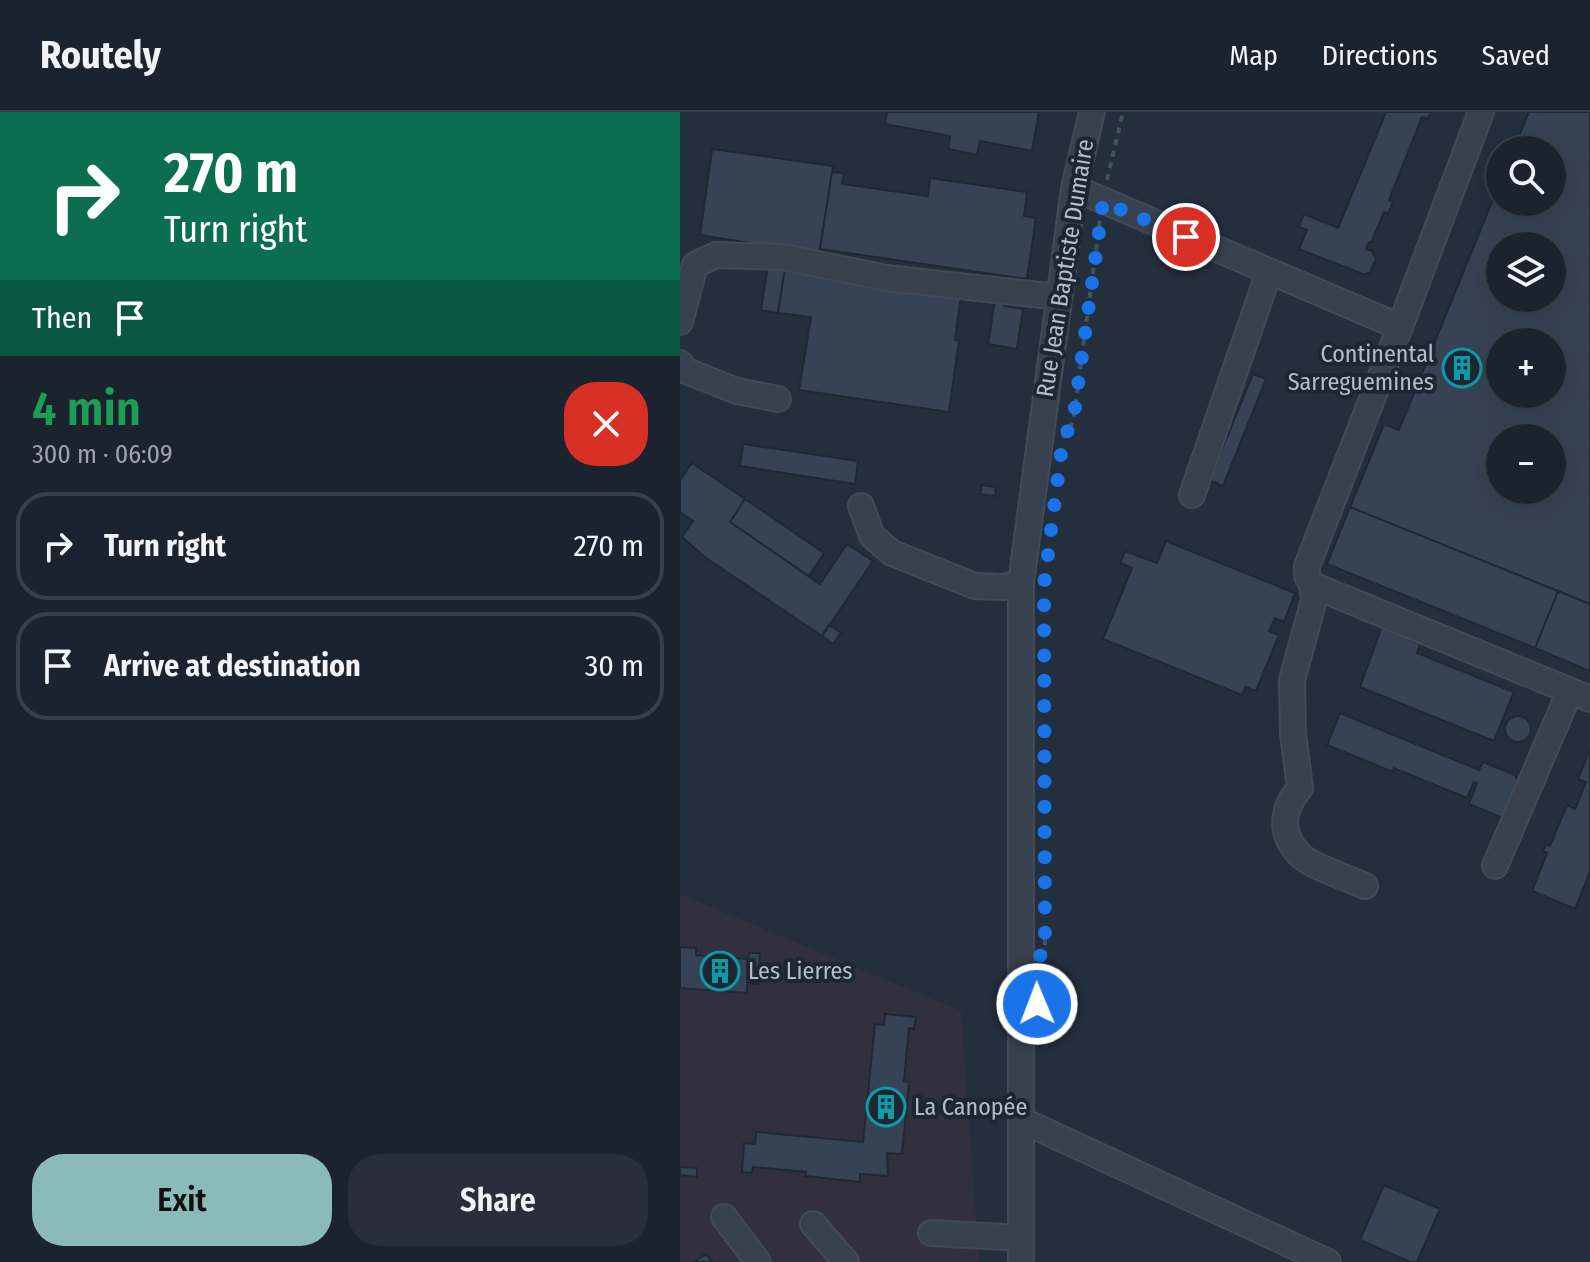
<!DOCTYPE html>
<html lang="en">
<head>
<meta charset="utf-8">
<style>
  body { margin:0; font-family:"Fira Sans Condensed",sans-serif; background:#282f3a; color:#f1f3f6; height:100vh; display:flex; flex-direction:column; font-size:30px; white-space:nowrap }
  * { box-sizing:border-box; margin:0 }
  p { font-size:26px; color:#a0a4aa }
  .icon { flex:none; width:44px; height:44px; fill:none; stroke:currentColor; stroke-width:2; stroke-linecap:round; stroke-linejoin:round }
  .map { position:relative; flex:1; overflow:hidden }
  .drawer { display:flex; flex-direction:column; background:#1b232e; width:680px }
  .drawer>* { flex:none }
  .hud { background:#0b6e4f; color:#fff; overflow:hidden }
  .buttons { position:absolute; left:806px; top:24px; display:grid; gap:16px }
  .buttons a { display:grid; place-items:center; width:80px; height:80px; border-radius:50%; background:#1b232e; box-shadow:0 8px 32px #0002,0 0 0 2px #39404a; font-size:40px }
  .pin { position:absolute; display:grid; place-items:center; width:68px; height:68px; color:#fff; margin:-34px; border:4px solid #fff; border-radius:50%; box-shadow:0 2px 8px #0007 }
  .me { position:absolute; width:88px; margin:-44px; rotate:359deg; stroke-linejoin:round; filter:drop-shadow(0 0 6px #0008) }
  .turn { display:flex; align-items:center; gap:28px; height:168px; padding:0 32px; font-size:36px }
  .turn .icon { width:104px; height:104px; stroke-width:2.5 }
  .turn b { display:block; font-size:56px; line-height:68px }
  .then { display:flex; align-items:center; height:76px; padding:0 32px; background:#0003; gap:16px; font-size:30px }
  .round { display:grid; place-items:center; flex:none; width:84px; height:84px; border-radius:32px; background:#282f3a }
  .overview { display:flex; align-items:center; justify-content:space-between; height:136px; padding:0 32px }
  h1 { font-size:48px; font-weight:600; line-height:60px; color:#1e9e55 }
  .primary-button { display:flex; gap:16px; margin-top:auto; padding:16px 32px }
  .primary-button a { flex:1; height:92px; border-radius:32px; background:#8bbbb9; color:#111; font-size:32px; font-weight:600; line-height:92px; text-align:center }
  .primary-button a+a { background:#282f3a; color:#f1f3f6 }
  ul { padding:0; list-style:none }
  li { display:flex; align-items:center; gap:24px; height:108px; margin:0 16px 12px; padding:0 16px; border:4px solid #39404a; border-radius:32px }
  li div { flex:1 }
  li b { display:block; font-size:30px }
  li em { font-style:normal }
  header { display:flex; align-items:center; gap:48px; box-sizing:border-box; height:112px; padding:0 40px; background:#1b232e; border-bottom:2px solid #39404a }
  header strong { font-size:38px }
  nav { display:flex; gap:44px; margin-inline-start:auto; font-size:28px }
  main { display:flex; flex:1; min-height:0 }
  .map>svg:first-child { display:block }
  .medical { fill:#32303f }
  .building { fill:#364354; stroke:#1f2835; stroke-width:2; fill-rule:evenodd }
  .lines { fill:none; stroke-linecap:round; stroke-linejoin:round }
  .minor-casing { stroke:#414a57; stroke-width:28 }
  .path { stroke:#3f5557; stroke-width:4; stroke-dasharray:6 6; stroke-linecap:butt }
  .minor { stroke:#38414e; stroke-width:24 }
  .route { stroke:#1a73e8; stroke-width:14; stroke-dasharray:0 25.2 }
  .labels { text-anchor:middle; dominant-baseline:central; stroke-width:8; stroke-linejoin:round; paint-order:stroke }
  .street-label { font-size:24px; fill:#b4bcc9; stroke:#1d2633 }
  .poi-label { font-size:24px; fill:#b4bcc9; stroke:#1d2633; text-anchor:start }
</style>
</head>
<body>
<header>
<strong>Routely</strong>
<nav><a>Map</a><a>Directions</a><a>Saved</a></nav>
</header>
<main>
<section class="drawer">
<div class="hud">
<div class="turn"><svg class="icon" aria-label="right" viewBox="0 0 24 24"><path d="M7 20v-9h11M14 6l5 5-5 5"/></svg><div><b>270 m</b>Turn right</div></div>
<div class="then">Then<svg class="icon" aria-label="arrive" viewBox="0 0 24 24"><path d="M6 21V4h12l-3 4 3 4H6"/></svg></div>
</div>
<div class="overview"><div><h1>4 min</h1><p>300 m · 06:09</p></div><a class="round" style="background:#d93025;color:#fff"><svg class="icon" aria-label="close" viewBox="0 0 24 24"><path d="M6 6l12 12M18 6L6 18"/></svg></a></div>
<ul>
<li><svg class="icon" aria-label="right" viewBox="0 0 24 24"><path d="M7 20v-9h11M14 6l5 5-5 5"/></svg><div><b>Turn right</b></div><em>270 m</em></li>
<li><svg class="icon" aria-label="arrive" viewBox="0 0 24 24"><path d="M6 21V4h12l-3 4 3 4H6"/></svg><div><b>Arrive at destination</b></div><em>30 m</em></li>
</ul>
<div class="primary-button"><a>Exit</a><a>Share</a></div>
</section>
<div class="map">
<svg width="910" height="1150" viewBox="0 0 910 1150">
  <rect width="100%" height="100%" fill="#242f3e"/>
  <path class="medical" d="M0 782 281 899 299 1150H0Z"/>
  <path class="building" d="M207 0H359L352 39 300 29 297 43 268 37 270 24 205 12Z
    M706 0H751L748 7 742 5 709 88 713 90 708 102 704 100 691 131 689 130 686 137 692 139 696 147 690 161 683 162 619 137 627 118 619 115 624 102 658 116Z
    M849 0H910V492L670 395 704 312 719 318 820 70V90H872V38H833ZM820 134H872V186H820ZM820 230H872V282H820ZM820 326H872V378H820Z
    M32 37 153 54 139 142 20 123Z
    M152 60 164 61 162 72 248 84 250 66 347 80 344 104 356 106 347 167 140 137Z
    M88 154 105 156 98 201 81 198Z
    M105 156 281 183 275 228H279L269 300 119 278 131 205 98 201Z
    M315 187 325 189 324 194 343 197 337 237 308 232Z
    M573 262 586 267 543 374 529 368Z
    M63 332 178 349 175 372 60 354Z
    M12 351 65 387 50 410 140 472 167 432 193 449 142 524 26 446 2 425 13 409 0 400V368Z
    M302 373 316 375 315 384 300 382Z
    M65 387 144 441 129 464 50 410Z
    M670 395 878 479 855 536 647 452Z
    M486 429 615 481 604 510 595 506 589 519 599 523 576 579 566 575 562 583 423 527 452 456 440 451 445 439 477 451Z
    M878 479 910 492V559L855 536Z
    M149 513 161 521 153 532 142 524Z
    M702 514 740 532 737 541 834 580 814 629 680 575Z
    M660 601 799 658 803 650 835 663 838 671 825 707 789 692 797 671 794 670 787 686 714 656 713 660 647 633Z
    M825 617a13 13 0 1 1 26 0a13 13 0 1 1-26 0Z
    M910 637V760L895 797 852 779 867 741 863 739 866 732 870 734 887 693 895 697 906 670 898 667Z
    M0 835 16 836V843L28 844 68 847 69 841H80L78 872 67 871V881L0 876Z
    M205 902 236 905 234 917 229 916 224 969 229 970 222 1042 207 1041 208 1064 180 1062V1070L125 1064 126 1060 73 1055 72 1061 62 1060 64 1031 75 1032 76 1020 183 1030 195 912 204 913Z
    M0 1055 17 1056V1065L0 1063Z
    M704 1073 760 1097 737 1150H730L680 1128Z
    M26 1142 32 1150H14Z"/>
  <g class="lines">
    <g class="minor-casing">
      <path id="minor" d="M394 76 720 215 801 0
        M0 210 15 153 36 143 103 145 207 166 379 185
        M720 215 627 454V464L632 473 910 587
        M0 251 4 258 57 279 98 287
        M512 383 589 160
        M181 394 192 424 212 441 295 474 323 475 341 471
        M632 473 634 488 612 568 613 621 620 676C601 698 599 723 621 744 631 754 670 767 685 774
        M815 754 890 579
        M341 1008 648 1150
        M44 1105 78 1150
        M133 1112 166 1150
        M251 1121 341 1126
        M341 1150V471L394 76 412 0"/>
    </g>
    <path class="path" d="M427 68 443 0
      M383 326 391 314 394 303 420 108
      M361 843 365 840V818"/>
    <use href="#minor" class="minor"/>
  </g>
  <g class="lines">
    <path class="route" d="M357 892 356 847 365 840 364 473 383 326 391 314 394 303 423 90 506 125"/>
  </g>
  <defs>
    <g id="building-ring" transform="scale(2)"><circle r="9.5" fill="#1d2633" stroke="#0f9aa8" stroke-width="1.5"/><path d="M-4-6H4V6H1V3H-1V6H-4ZM-2.5-4.3h1.7v1.8h-1.7ZM.8-4.3h1.7v1.8H.8ZM-2.5-1h1.7V.8h-1.7ZM.8-1h1.7V.8H.8Z" fill="#0f9aa8"/></g>
  </defs>
  <g fill-rule="evenodd">
    <use href="#building-ring" x="782" y="256"/>
    <use href="#building-ring" x="40" y="859"/>
    <use href="#building-ring" x="206" y="995"/>
  </g>
  <g class="labels">
    <g class="street-label">
      <text transform="translate(385 156) rotate(-81)">Rue Jean Baptiste Dumaire</text>
    </g>
    <g class="poi-label">
      <text x="754" y="242" text-anchor="end">Continental<tspan x="754" dy="28">Sarreguemines</tspan></text>
      <text x="68" y="859">Les Lierres</text>
      <text x="234" y="995">La Canopée</text>
    </g>
  </g>
</svg>
<div class="buttons">
<a><svg class="icon" aria-label="search" viewBox="0 0 24 24"><circle cx="10" cy="10" r="6"/><path d="M15 15l6 6"/></svg></a>
<a><svg class="icon" aria-label="layers" viewBox="0 0 24 24"><path d="M12 4l9 5-9 5-9-5zM3 14l9 5 9-5"/></svg></a>
<a>+</a>
<a>−</a>
</div>
<div class="pin" style="left:506px;top:125px;background:#d93025"><svg class="icon" aria-label="arrive" viewBox="0 0 24 24"><path d="M6 21V4h12l-3 4 3 4H6"/></svg></div>
<svg class="me" style="left:357px;top:892px" viewBox="-20 -20 40 40"><circle r="17" fill="#1a73e8" stroke="#fff" stroke-width="3"/><path d="M0-11L8 9 0 5-8 9z" fill="#fff"/></svg>
</div>
</main>
</body>
</html>
